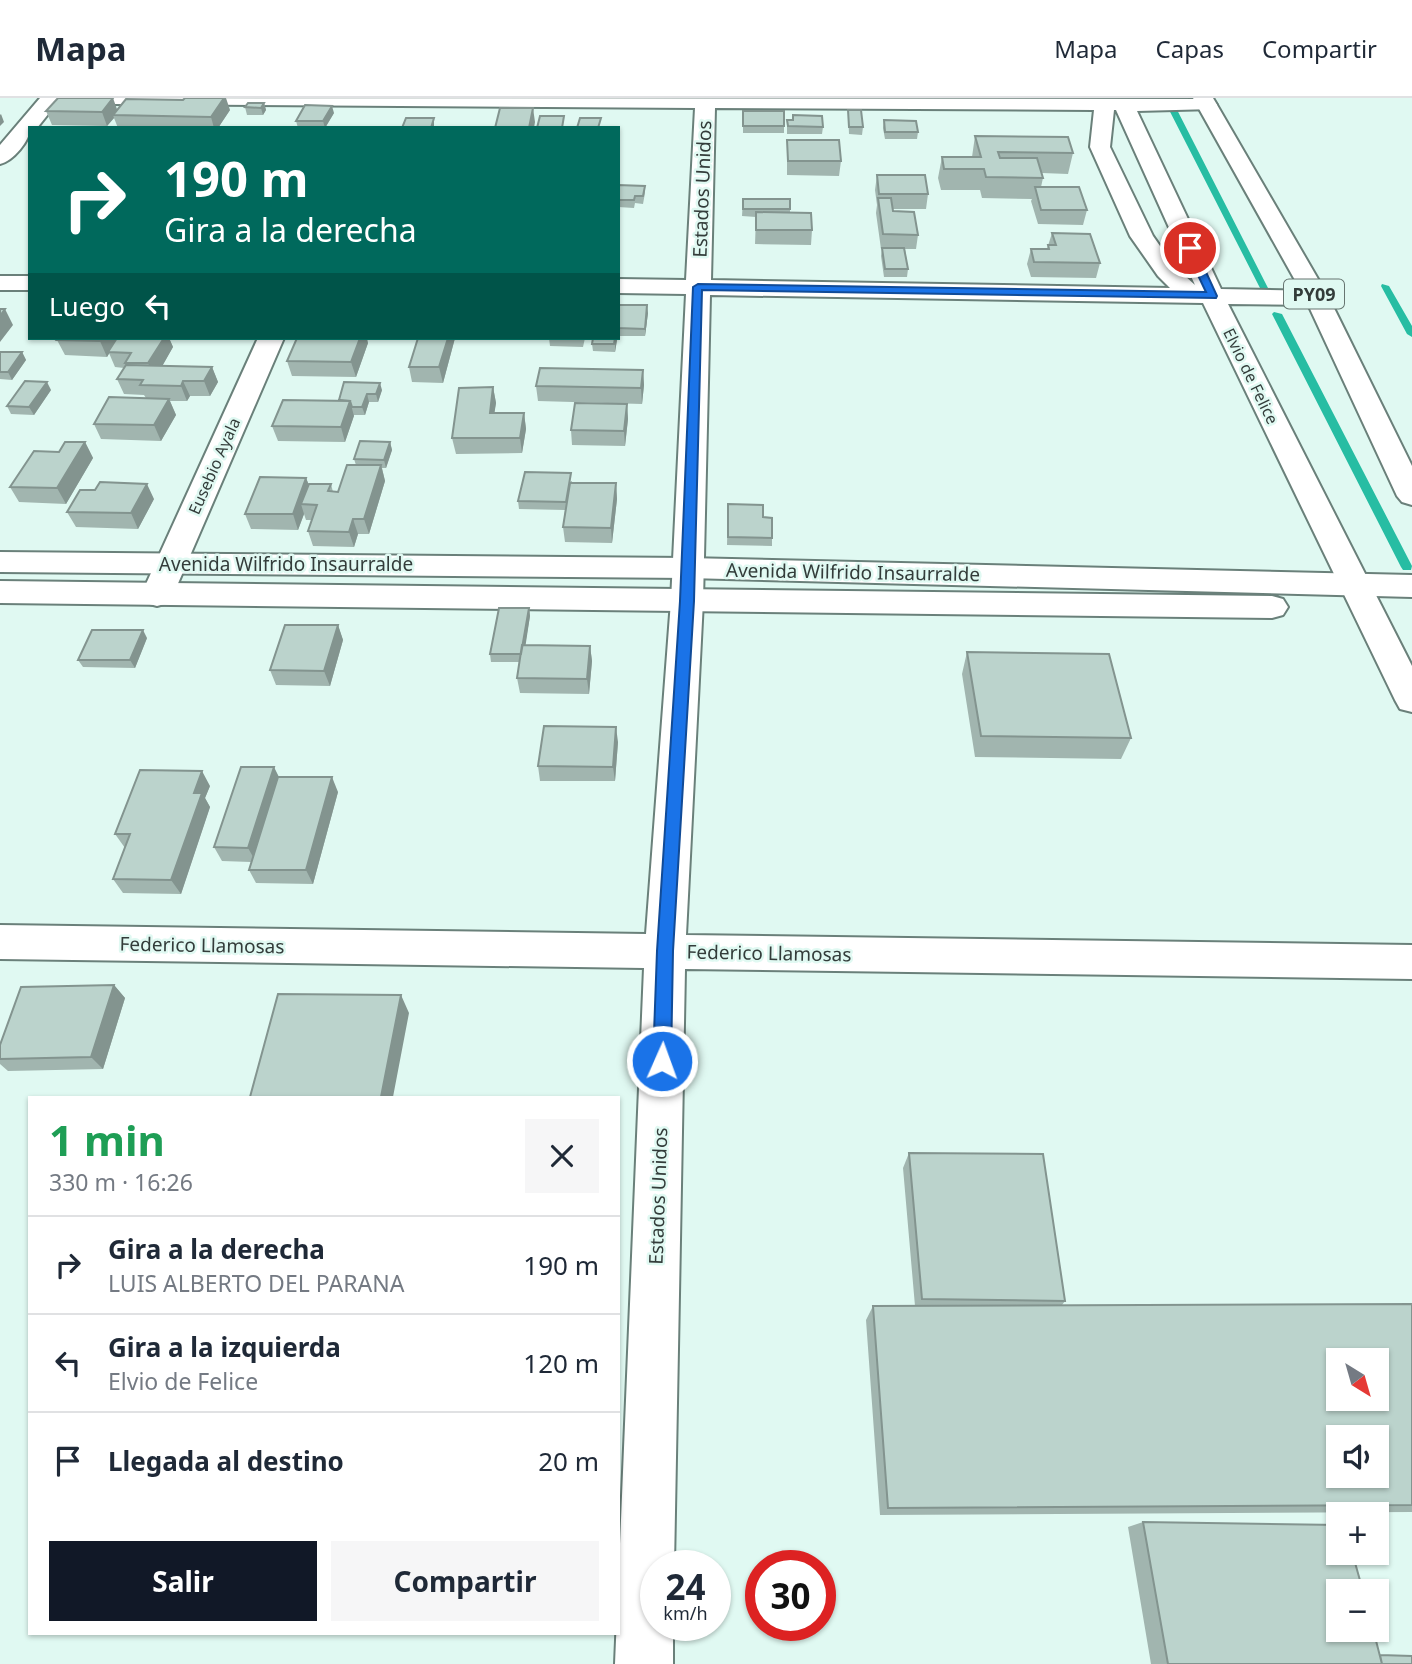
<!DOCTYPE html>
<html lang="es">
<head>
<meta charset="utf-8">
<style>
  body { margin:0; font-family:"Noto Sans",sans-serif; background:#f6f6f7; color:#1f2937; height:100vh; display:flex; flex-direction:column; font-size:26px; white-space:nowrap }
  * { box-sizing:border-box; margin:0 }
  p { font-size:23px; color:#747a83 }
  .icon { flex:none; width:38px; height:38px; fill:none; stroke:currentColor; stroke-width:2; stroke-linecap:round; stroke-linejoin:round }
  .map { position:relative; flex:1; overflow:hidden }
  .panel { position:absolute; left:28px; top:998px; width:592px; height:539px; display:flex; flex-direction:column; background:#fff; border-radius:0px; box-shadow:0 2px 5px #0004 }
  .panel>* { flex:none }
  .hud { position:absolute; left:28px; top:28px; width:592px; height:214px; border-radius:0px; box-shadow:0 2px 5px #0004; background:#00695c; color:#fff; overflow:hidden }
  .needle { width:46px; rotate:143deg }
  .buttons { position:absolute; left:1326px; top:1250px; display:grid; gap:14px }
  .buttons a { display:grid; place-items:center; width:63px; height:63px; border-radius:0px; background:#fff; box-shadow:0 2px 5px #0004; font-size:35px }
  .speed { position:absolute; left:640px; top:1452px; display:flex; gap:14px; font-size:35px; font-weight:700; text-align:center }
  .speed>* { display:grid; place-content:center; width:91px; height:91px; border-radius:50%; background:#fff; box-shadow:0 2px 5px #0004; line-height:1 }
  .speed small { font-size:18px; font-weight:400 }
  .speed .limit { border:10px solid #d22; background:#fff; color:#111 }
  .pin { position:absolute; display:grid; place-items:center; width:60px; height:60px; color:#fff; margin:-30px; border:4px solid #fff; border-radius:50%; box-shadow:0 2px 7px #0007 }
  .me { position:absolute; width:77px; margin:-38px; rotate:2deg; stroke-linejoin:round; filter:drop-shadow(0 0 5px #0008) }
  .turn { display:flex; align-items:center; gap:24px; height:147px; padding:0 21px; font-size:32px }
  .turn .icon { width:91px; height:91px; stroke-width:2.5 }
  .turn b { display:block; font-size:49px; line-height:60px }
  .then { display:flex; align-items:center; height:66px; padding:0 21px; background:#0003; gap:14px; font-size:26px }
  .round { display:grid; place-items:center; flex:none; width:74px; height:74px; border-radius:0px; background:#f6f6f7 }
  .summary { display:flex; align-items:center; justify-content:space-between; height:119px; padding:0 21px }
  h1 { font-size:42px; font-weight:700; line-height:52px; color:#1e9e55 }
  .cta { display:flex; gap:14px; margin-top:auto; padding:14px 21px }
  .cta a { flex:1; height:80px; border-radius:0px; background:#111827; color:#fff; font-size:28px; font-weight:700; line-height:80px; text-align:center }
  .cta a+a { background:#f6f6f7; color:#1f2937 }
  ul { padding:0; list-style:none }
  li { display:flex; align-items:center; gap:21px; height:98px; padding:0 21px; border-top:2px solid #e0e1e3 }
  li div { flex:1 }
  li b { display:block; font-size:26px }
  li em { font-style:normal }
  header { display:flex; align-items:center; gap:42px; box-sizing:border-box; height:98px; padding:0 35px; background:#fff; border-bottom:2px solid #e0e1e3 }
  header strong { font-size:33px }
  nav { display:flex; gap:38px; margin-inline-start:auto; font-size:24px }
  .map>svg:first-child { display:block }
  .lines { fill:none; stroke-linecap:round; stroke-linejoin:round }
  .stream { fill:#27bda3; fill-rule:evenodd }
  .minor-casing { stroke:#6a807a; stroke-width:4 }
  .tertiary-casing { stroke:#6a807a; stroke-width:4 }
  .trunk-casing { stroke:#6a807a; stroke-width:4 }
  .minor { fill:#fff; fill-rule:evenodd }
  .tertiary { fill:#fff; fill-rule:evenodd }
  .trunk { fill:#fff; fill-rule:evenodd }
  .wall { fill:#a1b5af }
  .shaded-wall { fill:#83948f }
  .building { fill:#bbd3cc; stroke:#83948f; stroke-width:2; fill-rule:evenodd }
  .route { fill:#1a73e8; stroke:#114b97; stroke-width:2 }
  .labels { text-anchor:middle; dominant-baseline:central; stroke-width:5; stroke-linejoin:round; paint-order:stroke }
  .far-street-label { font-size:16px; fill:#333c3a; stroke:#e0f9f2 }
  .shield { fill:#e0f9f2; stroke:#677571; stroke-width:2 }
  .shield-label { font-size:18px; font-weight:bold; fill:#333c3a }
  .street-label { font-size:19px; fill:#333c3a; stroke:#e0f9f2 }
</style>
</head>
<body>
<header>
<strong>Mapa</strong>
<nav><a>Mapa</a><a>Capas</a><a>Compartir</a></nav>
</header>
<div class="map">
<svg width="1412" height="1566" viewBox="0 0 1412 1566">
  <rect width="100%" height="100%" fill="#e0f9f2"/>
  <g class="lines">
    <path class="stream" d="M1163 0H1171L1268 190 1267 192 1260 190Z
      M1382 186 1389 188 1412 228V239L1407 236 1381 188Z
      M1274 214 1282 216 1412 468 1411 472H1403L1401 469 1272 216Z"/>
    <g class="minor-casing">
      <path id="minor" d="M40 0H61L37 30H30C30 43 13 63 0 66V47Z
        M100 0 1207 1 1214 3 1217 7 1214 11 1137 13 1221 191 1317 193 1326 195 1329 200 1326 205 1317 207 1228 206 1412 568V614L1400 611 1395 602 1203 205 710 197 703 503 686 837 1412 847V881L685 871 674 1468H656V1528H673V1566H615L644 870 0 861V827L646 836 671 503 686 196 618 195V181L686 182 695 10 110 6 103 4ZM715 10 1094 12 1090 49 1130 138 1158 178 1170 190 711 182ZM1114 12H1116L1195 187 1174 168 1153 138 1110 49Z
        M0 178H30V192H0Z
        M258 240H284L173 497 168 505 157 508 146 505 141 497Z"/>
    </g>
    <g class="tertiary-casing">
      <path id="tertiary" d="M0 454 688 460 1412 477V499L688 480 0 474Z
        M0 483 1272 498 1283 501 1288 509 1283 517 1272 520 0 505Z"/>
    </g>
    <g class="trunk-casing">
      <path id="trunk" d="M1193 0H1213L1329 200 1412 368V407L1402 404 1397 398 1305 200Z"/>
    </g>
    <use href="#minor" class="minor"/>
    <use href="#tertiary" class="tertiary"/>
    <use href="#trunk" class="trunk"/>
  </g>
  <path class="wall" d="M248 5H264L266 12 263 17H247L245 9Z
    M117 11 230 12 218 30H118L114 20 107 28 52 27 46 13Z
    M848 12 863 29 862 37 849 36Z
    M743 13 784 28V35H743Z
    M334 15 325 30H298L296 23Z
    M787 22 823 29 822 36H787Z
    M884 22 918 34 917 41H885L883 30Z
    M975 38 1073 55 1068 76 1042 75 1043 80 1041 89 1087 112 1083 127 1038 126 1031 103 1032 101 982 100 980 92H941L938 80 942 59H972Z
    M787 42 841 63 839 78 787 77Z
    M877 77 928 96 926 111H893V113L918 137 916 151H905L908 171 907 179H884L881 158 882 151H881L876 115 877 107 875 92Z
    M618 87 645 88V95L643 106 635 105 634 110 618 109Z
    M743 101H790V114L812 132 811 147 755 146 756 119 742 118Z
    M1052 135 1100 165 1096 180 1031 179 1027 166 1031 151H1047Z
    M618 207 648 215 645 238H618Z
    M59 240H169L173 249 162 268 212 269 218 284 210 298H190L187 303H170L176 317 161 343 101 341 94 326 146 300 144 297 124 296 117 281 124 270 115 269 109 255 107 259 65 257 57 242Z
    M455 240 443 285 412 284 409 269Z
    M549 240H590H585L583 249 550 248Z
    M617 242 615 254 593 253 592 246Z
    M368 245 356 279 292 278 287 263Z
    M0 254H22L26 262 12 282 0 281Z
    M643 272 644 287 642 306 538 303 536 288Z
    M493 289 496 305 494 315H524L526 331 522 355 456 356 452 340Z
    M51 292 34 317 11 316 7 308Z
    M382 292 378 304H369L365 317H354L345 344 278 343 272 328 339 302Z
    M627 306 628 321 625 348 572 347 571 332Z
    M85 344 93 360 66 406 19 404 10 389 59 354Z
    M390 344 392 352 386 370H382L385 383 369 436H358L354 449 313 448 308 433 312 422H306L304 416 298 432 251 431 245 416 306 380 309 387 331 386 333 394H338L356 367 354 361Z
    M572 383V385H616L617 401 612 445 565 444 563 429 565 412 519 411 518 403Z
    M154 401 138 431 76 429 67 414Z
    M728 406 763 419 772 440V448L727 447Z
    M529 510 530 518 525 547 590 548 592 563 589 596 520 595 517 580 520 564H491L490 556Z
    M338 527 343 542 330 588 276 587 270 572Z
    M147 540 135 570 83 569 78 562Z
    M967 554 1131 640 1121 661 975 659 962 576Z
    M618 644 615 683H540L538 668Z
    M278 679 338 694 313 786 256 785 249 772 251 764 222 763 214 749Z
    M210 688 205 700 210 709 181 796 123 795 113 781 125 750 115 736Z
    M114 887 125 900 103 971 8 973 0 966V947Z
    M909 1055 1065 1203 1062 1207 1412 1206V1414L880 1417 866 1222 873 1208H915L903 1070Z
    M1143 1424 1380 1557 1412 1566H1151L1128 1429Z"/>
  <path class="shaded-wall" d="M113 0 118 14 113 17 114 20 107 28 102 14Z
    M224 0H226L230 12 218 30H214L211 19Z
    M264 5 266 12 263 17 261 10Z
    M332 8 334 15 325 30 323 23Z
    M533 10 535 24 534 30H529Z
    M1 16 4 24 0 28V17Z
    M434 20V30H431Z
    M647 207 648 215 645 238V231Z
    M5 211 13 227 0 244V218Z
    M102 240H119L107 259 100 243Z
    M164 240H169L173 249 155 281 148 265Z
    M360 240H367L368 245 356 279 351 264Z
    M448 240H455L443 285 439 269Z
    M615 240H617V242L615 254Z
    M22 254 26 262 12 282 8 274Z
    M212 269 218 284 210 298 204 283Z
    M643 272 644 287 642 306 641 290Z
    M183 283 190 298 187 303 181 288Z
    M47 284 51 292 34 317 29 309Z
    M380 285 382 292 378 304 376 296Z
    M493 289 496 305 492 331 490 315Z
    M367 296 369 304 365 317 362 309Z
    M169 301 176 317 161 343 154 327Z
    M350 303 354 318 345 344 341 329Z
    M627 306 628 321 625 348 624 333Z
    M524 315 526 331 522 355 520 340Z
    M85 344 93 360 66 406 57 390Z
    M390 344 392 352 386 370 384 362Z
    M381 367 385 383 369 436 364 421Z
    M306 380 312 395 301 406 304 416 298 432 293 416Z
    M616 385 617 401 612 445 611 430Z
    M147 386 154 401 138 431 131 415Z
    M353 421 358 436 354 449 349 434Z
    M529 510 530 518 523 564 522 556Z
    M338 527 343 542 330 588 324 573Z
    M143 532 147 540 135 570 130 562Z
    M590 548 592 563 589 596 587 581Z
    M616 629 618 644 615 683 613 669Z
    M274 669 281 683 256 764 248 750Z
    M202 673 210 688 205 700 210 709 181 796 171 782 194 695Z
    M332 679 338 694 313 786 306 772Z
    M114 887 125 900 103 971 91 959Z
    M401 897 409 915 393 999H381Z"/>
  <path class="building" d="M58 0H113L102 14 46 13Z
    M185 0H224L211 19 113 17 126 1 183 2Z
    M248 5H264L261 10 245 9Z
    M305 7 332 8 323 23H296Z
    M500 10H533L529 30H495Z
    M848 12H861L863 29H849Z
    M743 13H784V28H743Z
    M793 17 822 18 823 29 788 28 787 22H793Z
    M540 18H564L562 30H537Z
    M406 20H434L431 30H402Z
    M580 20H601L598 30H577Z
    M884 22 916 23 918 34H885Z
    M975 38 1068 39 1073 55 998 54 1000 60H1037L1043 80 986 79 984 71H944L942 59H981Z
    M787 42H839L841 63H788Z
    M877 77H925L928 96H879Z
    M618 87 645 88 643 98H635L634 102H618Z
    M1035 89H1079L1087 112H1041Z
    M878 100H891L893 113 914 114 918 137 883 136Z
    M743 101H790V111H743Z
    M756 114 811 115 812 132H756Z
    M1052 135 1090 136 1100 165 1034 164 1031 151H1049L1048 147H1056Z
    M882 150H904L908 171H885Z
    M618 207H647L645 231 618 230Z
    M0 211H5L0 218Z
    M59 240H102L100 243 57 242Z
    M117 240H164L148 265H125L131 255 108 254Z
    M297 240H360L351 264 287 263Z
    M418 240H448L439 269H409Z
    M593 240H615L614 246H592Z
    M0 254H22L8 274H0Z
    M126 267 212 269 204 283H183L181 288 140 287 143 282 117 281Z
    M540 270 643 272 641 290 536 288Z
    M25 283 47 284 29 309 7 308Z
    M344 284 380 285 376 296H367L362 309H352L350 303 339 302Z
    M493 289 490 315H524L520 340H452L459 290Z
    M109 299 169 301 154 327 94 326Z
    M283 302 350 303 341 329 272 328Z
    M575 305 627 306 624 333 571 332Z
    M360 343 390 344 384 362 354 361Z
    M65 344H85L57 390 10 389 34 353 59 354Z
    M347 367H381L364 421H353L349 434 308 433 317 407 301 406 309 386H331L328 393 338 394Z
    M525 374 571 375 566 404 518 403Z
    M260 379 306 380 293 416H245Z
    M100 384 147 386 131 415 67 414 80 392H95Z
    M570 385H616L611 430 563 429Z
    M728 406 763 407V419L772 420V440L728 439Z
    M499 510H529L521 556H490Z
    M285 527H338L324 573 270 572Z
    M92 532H143L130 562H78Z
    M522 547 590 548 587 581 517 580Z
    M967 554 1109 556 1131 640 981 638Z
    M544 628 616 629 613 669 538 668Z
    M241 669H274L248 750 214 749Z
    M140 672 202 673 194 695H202L171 782 113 781 130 736H115Z
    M278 679H332L306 772H249Z
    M114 887 91 959 0 961V947L21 889Z
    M278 896 401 897 381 999H250Z
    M909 1055 1043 1056 1065 1203 922 1201Z
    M1412 1206V1407L888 1410 873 1208ZM1339 1262H1377V1300H1339ZM1339 1339H1377V1377H1339Z
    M1143 1424 1339 1427V1454H1352L1363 1493H1339V1531H1373L1382 1566H1168Z
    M1380 1557 1412 1558V1566H1382Z"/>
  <path class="route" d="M1190 147 1195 150 1217 198 1216 200 702 192 694 503 673 853 671 963 668 969 662 971 656 969 653 963 657 853 680 503 693 189 698 186 1206 194 1185 150Z"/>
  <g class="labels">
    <g class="far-street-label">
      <text transform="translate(1251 278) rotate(64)">Elvio de Felice</text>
      <text transform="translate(214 368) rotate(-66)">Eusebio Ayala</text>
    </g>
    <rect class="shield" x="1284" y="181.5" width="60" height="29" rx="5"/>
    <g class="shield-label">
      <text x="1314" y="196">PY09</text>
    </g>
    <g class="street-label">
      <text transform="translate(702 91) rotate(-88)">Estados Unidos</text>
      <text x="286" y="466">Avenida Wilfrido Insaurralde</text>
      <text transform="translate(853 474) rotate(1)">Avenida Wilfrido Insaurralde</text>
      <text transform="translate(202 847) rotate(1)">Federico Llamosas</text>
      <text transform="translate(769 855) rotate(1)">Federico Llamosas</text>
      <text transform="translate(658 1098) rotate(-88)">Estados Unidos</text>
    </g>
  </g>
</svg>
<div class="buttons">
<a><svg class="needle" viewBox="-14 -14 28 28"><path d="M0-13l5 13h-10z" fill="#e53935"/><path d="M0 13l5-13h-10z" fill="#747a83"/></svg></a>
<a><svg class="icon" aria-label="sound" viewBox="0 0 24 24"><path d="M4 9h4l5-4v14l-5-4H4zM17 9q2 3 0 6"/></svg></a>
<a>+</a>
<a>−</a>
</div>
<div class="speed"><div>24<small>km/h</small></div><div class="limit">30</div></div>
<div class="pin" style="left:1190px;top:150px;background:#d93025"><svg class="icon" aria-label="arrive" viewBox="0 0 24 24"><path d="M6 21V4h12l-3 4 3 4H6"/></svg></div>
<svg class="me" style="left:662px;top:963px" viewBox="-20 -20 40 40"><circle r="17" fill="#1a73e8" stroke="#fff" stroke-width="3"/><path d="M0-11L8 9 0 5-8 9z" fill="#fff"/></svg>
<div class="hud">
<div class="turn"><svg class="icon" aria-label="right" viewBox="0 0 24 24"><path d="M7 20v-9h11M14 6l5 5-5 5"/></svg><div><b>190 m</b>Gira a la derecha</div></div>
<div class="then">Luego<svg class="icon" aria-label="left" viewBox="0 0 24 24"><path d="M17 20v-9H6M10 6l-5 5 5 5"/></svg></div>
</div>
<section class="panel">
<div class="summary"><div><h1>1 min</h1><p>330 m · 16:26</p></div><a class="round"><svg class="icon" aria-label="close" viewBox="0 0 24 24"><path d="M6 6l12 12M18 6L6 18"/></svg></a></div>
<ul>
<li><svg class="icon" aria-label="right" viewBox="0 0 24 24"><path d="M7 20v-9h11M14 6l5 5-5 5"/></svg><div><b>Gira a la derecha</b><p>LUIS ALBERTO DEL PARANA</p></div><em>190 m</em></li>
<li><svg class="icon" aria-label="left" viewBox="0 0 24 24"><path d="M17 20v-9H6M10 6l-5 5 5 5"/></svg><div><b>Gira a la izquierda</b><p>Elvio de Felice</p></div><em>120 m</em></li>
<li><svg class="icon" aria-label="arrive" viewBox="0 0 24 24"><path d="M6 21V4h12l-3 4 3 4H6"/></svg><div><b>Llegada al destino</b></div><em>20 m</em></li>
</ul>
<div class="cta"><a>Salir</a><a>Compartir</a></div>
</section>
</div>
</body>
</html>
